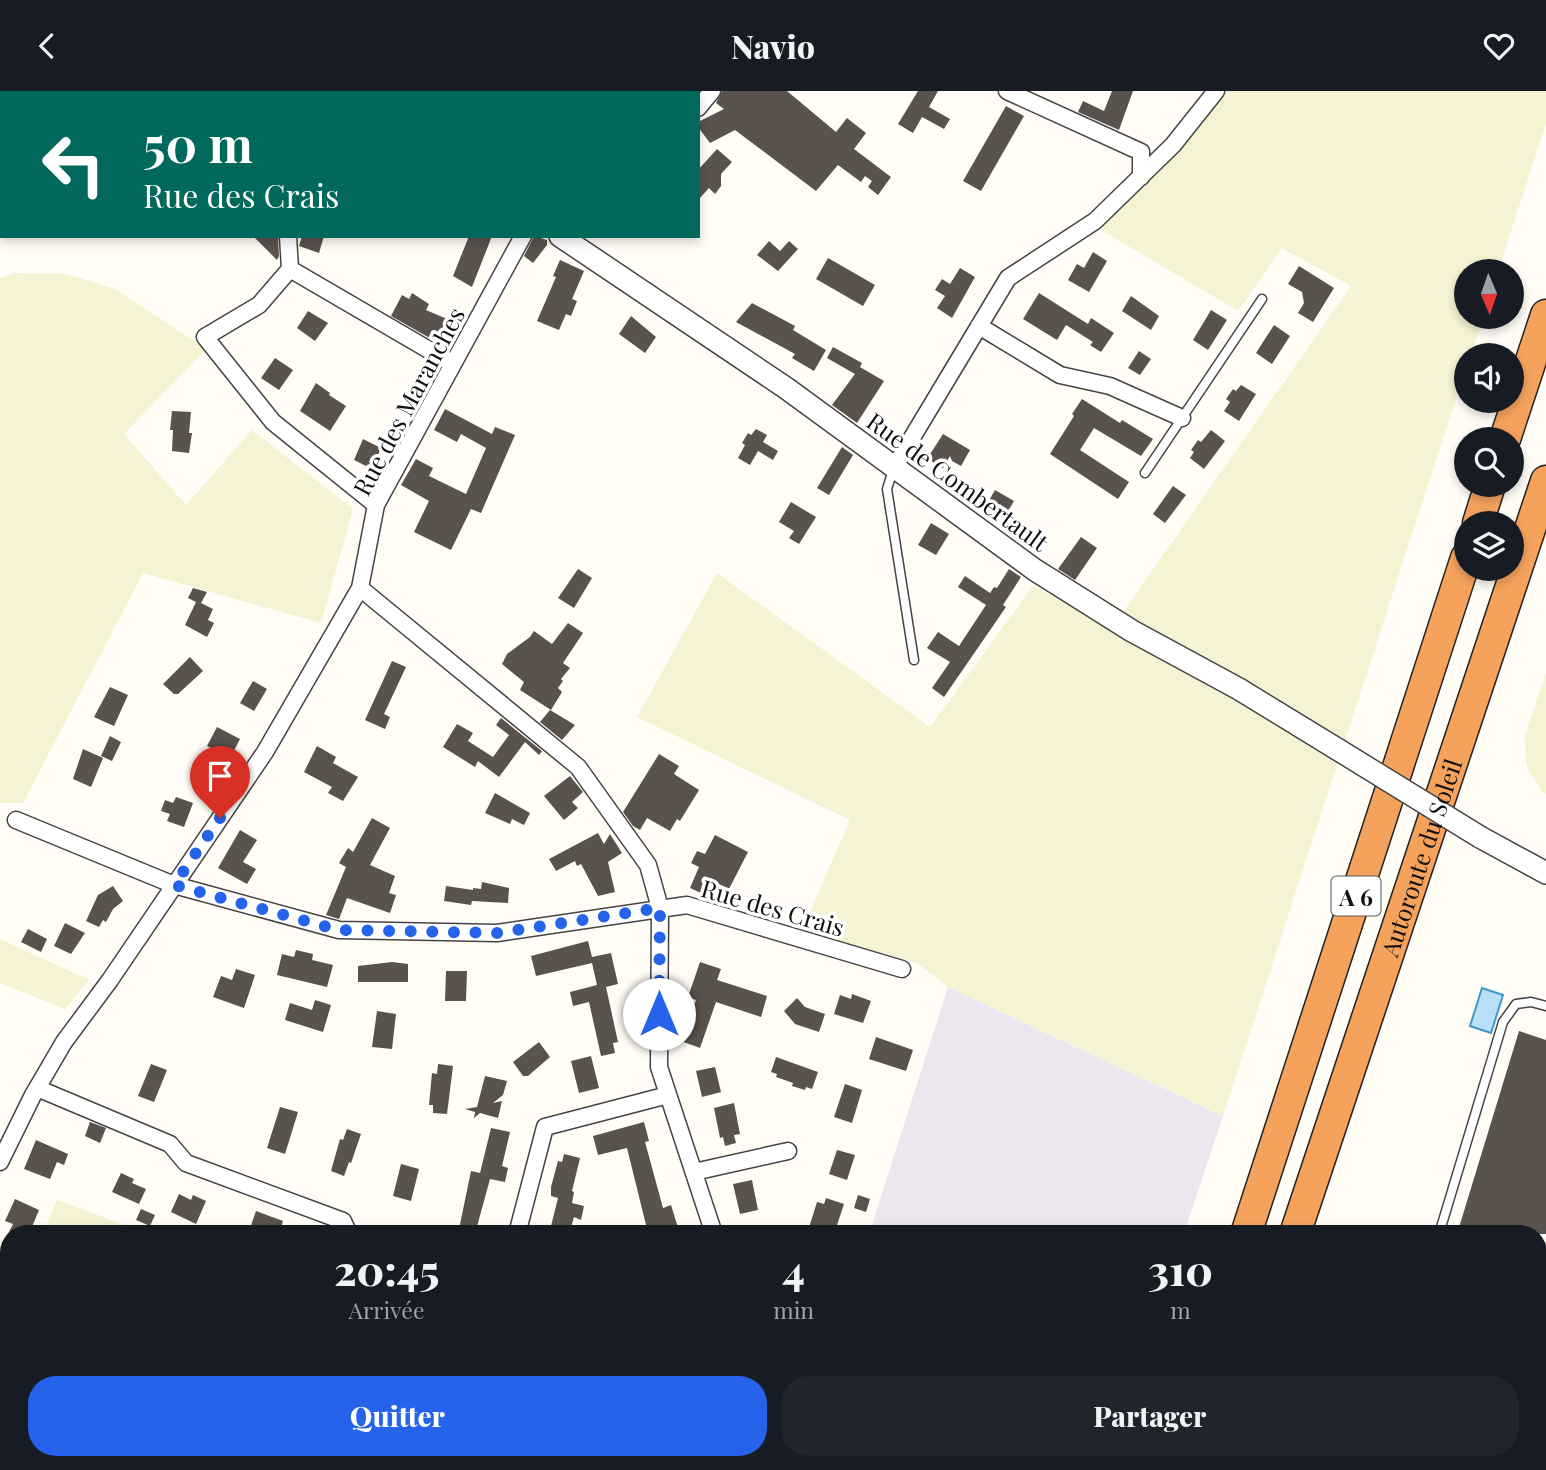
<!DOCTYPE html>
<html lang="fr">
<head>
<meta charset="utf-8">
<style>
  body { margin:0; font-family:"Playfair Display",serif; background:#20242c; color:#f1f3f6; height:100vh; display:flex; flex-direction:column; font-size:26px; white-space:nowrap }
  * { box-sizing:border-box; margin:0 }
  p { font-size:23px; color:#9ea1a6 }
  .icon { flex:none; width:38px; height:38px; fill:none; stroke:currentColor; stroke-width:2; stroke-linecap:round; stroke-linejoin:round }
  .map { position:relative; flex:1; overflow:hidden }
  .details { position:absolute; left:0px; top:1134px; width:1547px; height:245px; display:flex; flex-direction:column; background:#171b24; border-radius:28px 28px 0 0; box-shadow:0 4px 10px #0003 }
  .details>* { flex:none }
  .top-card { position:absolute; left:0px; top:0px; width:700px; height:147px; box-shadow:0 4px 10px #0003; background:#00695c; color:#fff; overflow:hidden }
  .needle { width:46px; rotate:178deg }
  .tools { position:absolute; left:1454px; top:168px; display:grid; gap:14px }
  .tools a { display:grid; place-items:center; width:70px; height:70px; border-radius:50%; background:#171b24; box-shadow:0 4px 10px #0003; font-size:35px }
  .pin { position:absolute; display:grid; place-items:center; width:60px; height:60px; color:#fff; margin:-72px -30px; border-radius:50% 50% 50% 0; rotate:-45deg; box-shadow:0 0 7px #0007 }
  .pin .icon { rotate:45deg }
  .me { position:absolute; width:77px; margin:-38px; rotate:0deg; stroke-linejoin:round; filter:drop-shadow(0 0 5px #0008) }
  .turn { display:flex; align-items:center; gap:24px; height:147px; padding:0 28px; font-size:32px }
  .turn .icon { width:91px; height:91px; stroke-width:2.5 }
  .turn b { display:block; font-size:49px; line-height:60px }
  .eta { display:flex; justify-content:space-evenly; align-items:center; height:119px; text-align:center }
  .eta b { font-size:42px; font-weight:800; line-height:49px }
  .cta { display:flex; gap:14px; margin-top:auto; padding:14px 28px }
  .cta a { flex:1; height:80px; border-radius:28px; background:#2563eb; color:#fff; font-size:28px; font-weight:800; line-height:80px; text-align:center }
  .cta a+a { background:#20242c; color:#f1f3f6 }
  header { display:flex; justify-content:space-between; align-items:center; height:91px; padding:0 28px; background:#171b24; font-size:32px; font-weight:800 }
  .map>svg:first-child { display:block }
  .industrial { fill:#eee6ef }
  .farmland { fill:#f6f3d4 }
  .water { fill:#b9e0f7; stroke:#3f96cf; stroke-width:2 }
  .building { fill:#5a524d }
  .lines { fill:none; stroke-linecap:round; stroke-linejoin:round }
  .service-casing { stroke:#444; stroke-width:11 }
  .minor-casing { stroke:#444; stroke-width:19 }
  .tertiary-casing { stroke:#444; stroke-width:24 }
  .motorway-casing { stroke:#222; stroke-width:33 }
  .service { stroke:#fff; stroke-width:8 }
  .minor { stroke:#fff; stroke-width:16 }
  .tertiary { stroke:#fff; stroke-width:21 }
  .motorway { stroke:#f5a25d; stroke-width:30 }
  .tertiary-bridge-casing { stroke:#444; stroke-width:24; stroke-linecap:butt }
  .tertiary-bridge { stroke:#fff; stroke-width:21 }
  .route { stroke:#2563eb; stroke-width:12; stroke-dasharray:0 21.6 }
  .labels { text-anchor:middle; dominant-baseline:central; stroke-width:7; stroke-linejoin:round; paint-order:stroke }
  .shield { fill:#fff; stroke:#585858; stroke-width:2 }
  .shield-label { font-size:23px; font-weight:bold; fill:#111 }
  .street-label { font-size:24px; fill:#111; stroke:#fff }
</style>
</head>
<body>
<header><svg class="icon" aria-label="back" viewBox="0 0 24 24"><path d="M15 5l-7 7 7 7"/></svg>Navio<svg class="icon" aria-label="heart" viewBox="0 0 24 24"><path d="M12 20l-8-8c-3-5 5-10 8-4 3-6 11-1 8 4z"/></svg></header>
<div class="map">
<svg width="1546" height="1379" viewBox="0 0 1546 1379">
  <rect width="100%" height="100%" fill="#fffdf5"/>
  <path class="industrial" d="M948 896 1223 1025 1184 1143H869Z
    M796 1370H1110L1107 1379H792Z"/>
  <path class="farmland" d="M1216 0H1546V33L1498 180H1466V226H1483L1471 264H1466V277L1223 1025 948 896 917 872 802 839 850 729 637 626 717 482 930 636 1033 495 1112 537 1351 195 1282 157 1238 220 1101 139Z
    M15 182 66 183 115 198 206 258 124 343 186 414 252 339 353 418 321 532 143 482 23 712H0V187Z
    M1546 582V703L1541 700 1526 673 1525 644Z
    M0 848 89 889 65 918 0 892Z
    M57 1109 149 1143H42Z
    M0 1220 9 1221V1370H795L792 1379H0Z"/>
  <path class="water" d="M1482 897 1503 904 1491 942 1470 935Z
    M163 1370H232L231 1379H164Z"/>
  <path class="building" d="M722 0H787L836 41 847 27 866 42 854 58 891 86 878 104 868 96 872 90 865 85 861 91 838 74 816 100 735 39 710 52 698 36V31L724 18 716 12Z
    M918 0H938L929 16 950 28 944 38 922 26 913 42 898 33Z
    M1112 0H1133L1119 39 1078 21 1083 10 1104 20Z
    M1006 15 1024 25 981 100 963 90Z
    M717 58 732 71 721 83V95L715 103 709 97 698 109V79Z
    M253 145H278L279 165 277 169Z
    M302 145H324L319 162 299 155Z
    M469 145H492L472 196 453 185Z
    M534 145 547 149V154L533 172 524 165Z
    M769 150 780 160 789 150 798 158 778 180 757 164Z
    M1093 161 1107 170 1089 201 1068 189 1077 173 1084 177Z
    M828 167 875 194 863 215 816 188Z
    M560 169 584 180 572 208 577 210 571 225 566 223 559 239 537 230 556 186 553 185Z
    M1299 175 1334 197 1313 231 1298 222 1304 212 1302 201 1288 193Z
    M960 177 975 186 952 227 937 217 945 205 935 199 942 188 950 193Z
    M412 202 429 213 426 219 454 231 442 254 391 225 402 204 409 208Z
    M1039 202 1088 233 1091 227 1114 242 1101 261 1090 254 1093 251 1066 234 1057 249 1023 228Z
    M1131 205 1159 225 1151 239 1122 220Z
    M752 212 795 235 793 239 826 259 814 280 792 267 795 263 736 231Z
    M1211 219 1227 229 1208 259 1193 249Z
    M308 220 328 232 315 250 297 237Z
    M631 225 656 246 645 262 619 243Z
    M1274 234 1290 245 1272 273 1256 262Z
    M833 256 862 272 860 276 884 290 857 332 832 314 855 283 827 267Z
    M1139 260 1151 268 1140 284 1128 277Z
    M275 267 293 279 279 299 261 287Z
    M316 292 330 302 329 304 346 315 330 340 300 320Z
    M1241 294 1256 303 1239 330 1224 320 1230 311 1226 308 1233 298 1236 300Z
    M1082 308 1120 332 1122 329 1153 348 1141 365 1094 337 1080 359 1129 391 1118 408 1050 363 1074 325 1072 323Z
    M445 318 492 343 495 336 515 344 481 422 471 418 451 459 414 441 429 410 401 394 416 368 433 377 429 385 466 403 486 357 461 343 457 351 434 339Z
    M172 320 191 321 189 342H192L189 362 172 360 173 339H170Z
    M756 338 767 344 763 351 778 360 773 369 758 360 750 374 738 367 745 354 742 352 748 342 751 344Z
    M1211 339 1225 350 1204 378 1190 367 1194 361 1191 359 1198 349 1201 351Z
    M943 343 970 359 961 375 952 370 950 365 943 377 927 368Z
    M363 348 381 357 372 378 354 369Z
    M842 356 853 364 829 404 817 397Z
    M1173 395 1186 404 1165 432 1153 423Z
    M995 399 1014 410 1005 425 987 413Z
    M791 411 816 426 799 453 789 447 794 440 779 431Z
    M931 432 949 443 936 464 918 454Z
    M1081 446 1097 457 1075 489 1058 478Z
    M578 478 592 487 574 517 558 507Z
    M1009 478 1021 486 1003 514 1006 516 944 606 932 597 950 571 927 557 938 541 959 555 986 514 958 496 965 485 990 502 994 496 997 497Z
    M193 497 207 501 201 512 213 518 208 529 214 532 207 546 185 534 196 511 188 507Z
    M568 532 583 542 563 572 570 577 561 588 563 590 558 597 562 601 551 619 520 599 524 591 502 573 507 563 530 546 534 540 552 553Z
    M190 566 203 580 178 603H174L163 593Z
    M392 570 406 576 384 623 390 626 385 638 365 629Z
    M253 590 267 598 254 620 240 612Z
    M110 596 128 604 114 635 94 626Z
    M550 619 575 634 562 649 540 631Z
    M501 627 542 660 539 664 525 651 499 686 478 670 475 676 443 656 457 633 473 642 468 650 493 666 509 644 496 634Z
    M217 636 240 648 227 673 212 665 215 659 207 655Z
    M110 645 121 651 112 670 101 665Z
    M317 655 336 666 333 672 358 686 343 710 328 702 332 696 304 681Z
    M83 658 103 667 91 696 73 688Z
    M659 663 679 675 674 683 699 699 680 730 677 728 670 740 647 727 640 739 633 735 623 721Z
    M570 685 583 701 572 711 578 717 564 729 544 705Z
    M495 702 530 722 524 734 512 728 510 733 485 722Z
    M176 706 193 712 184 736 167 730 170 723 161 720 165 709 173 712Z
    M372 727 390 737 370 774 395 785 389 802 396 804 390 822 347 807 339 828 326 824 346 776 339 772 348 757 353 761Z
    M240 739 257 749 243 771 256 778 247 793 218 777Z
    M598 742 604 753 610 743 622 762 608 771 615 801 598 805 581 773 577 775 575 770 556 780 549 768Z
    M715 744 748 761 729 798 717 792 710 806 690 797 699 776 691 772 697 760 705 763Z
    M482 791 509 797 508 812 472 810 471 814 444 810 446 795 473 799V797L481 798Z
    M113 795 123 810 113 818 106 831 103 829 99 836 86 830 98 804Z
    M65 832 85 842 71 863 54 855Z
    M28 838 47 848 41 861 21 851Z
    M588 850 592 866 611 862 618 893 606 896 618 951 613 952 615 962 601 965 589 911 573 915 570 901 597 894 592 872 536 885 531 865Z
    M296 859 313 863 312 869 333 874 327 896 277 884 282 863 294 866Z
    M392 871 408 873V891H358V875Z
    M700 871 721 878 717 889 767 905 761 926 716 911 700 957 681 950 696 909 688 906Z
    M236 878 255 884 244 917 213 906 221 885 232 889Z
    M446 880H467L466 910H445Z
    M852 903 871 910 863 932 834 923 840 904 851 908Z
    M797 907 805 916 825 923 819 941 795 933 784 920Z
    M315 909 331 914 323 941 285 929 290 912 312 919Z
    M377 920 396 923 392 958 372 956Z
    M1519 940 1546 949V1143H1457Z
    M876 946 913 959 906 980 869 968Z
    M539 951 550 966 528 985H523L513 971Z
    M591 965 599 997 579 1002 571 970Z
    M776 966 818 981 812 998 806 996 805 999 792 995 793 992 776 986 777 983 771 981Z
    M151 973 167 979 154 1011 138 1005Z
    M438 973 453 975 447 1023 433 1022V1014H429L432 982 437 983Z
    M715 976 721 1001 702 1006 696 980Z
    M485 985 507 990 503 1004 493 1012 502 1010 498 1027 480 1022 474 1027 475 1021 465 1018 477 1016Z
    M845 993 862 999 852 1032 834 1026Z
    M734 1012 740 1043 734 1044 736 1052 725 1055 723 1046 720 1047 714 1017Z
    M280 1016 298 1021 285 1063 267 1057Z
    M90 1031 106 1037 100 1052 85 1045Z
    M644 1031 649 1050 645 1051 663 1117 671 1114 680 1143H659L657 1135 647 1138 627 1057 598 1064 593 1045Z
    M491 1037 510 1041 502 1075 508 1077 505 1091 490 1088 475 1143H458L471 1080 480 1082Z
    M347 1038 361 1043 351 1072 349 1071 344 1085 331 1080 340 1048 343 1049Z
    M36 1049 68 1063 64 1074 57 1071 50 1088 24 1078Z
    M837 1059 855 1064 847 1089 829 1083Z
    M564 1063 580 1067 572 1100 574 1101 572 1112 584 1115 581 1129 574 1126 569 1143H549L558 1107 551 1105V1096L558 1070 562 1071Z
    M401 1073 419 1078 411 1110 393 1105Z
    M121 1082 134 1088 132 1092 146 1098 139 1113 112 1101Z
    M752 1089 758 1119 740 1123 733 1093Z
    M179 1103 191 1109 193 1104 206 1110 196 1133 171 1121Z
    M858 1104 870 1108 866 1121 854 1117Z
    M826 1107 844 1113 836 1137 834 1136 832 1143H807L817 1111 824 1113Z
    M15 1108 39 1119 29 1143H8L13 1133 5 1130Z
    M141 1118 155 1124 150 1135 136 1129Z
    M256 1120 283 1130 279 1143H248Z"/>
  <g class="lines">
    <g class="service-casing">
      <path id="service" d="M893 379 887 398 914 569
        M1145 382 1262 208
        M1439 1143 1503 931 1516 913 1531 911 1546 915
        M1469 1370 1478 1379
        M932 1379 935 1370"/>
    </g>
    <g class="minor-casing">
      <path id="minor" d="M1007 0 1141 61V86
        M577 2V0
        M698 17 712 0
        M0 96H2
        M288 145 290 178 453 273
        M290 178 259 214 205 246 273 331 376 414
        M979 235 1060 284 1110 295 1182 327
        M895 375 1008 187 1095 130 1173 54 1216 0
        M360 497 578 676 648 774 660 817 659 976 714 1143
        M16 729 174 794 339 839 497 842 687 814 902 878
        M37 997 170 1053 186 1072 343 1130 349 1143
        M0 1071 33 1004 64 951 110 889 265 661 360 497 376 414 523 145
        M694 1081 788 1060
        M517 1143 545 1036 668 1004"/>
    </g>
    <g class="tertiary-casing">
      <path id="tertiary" d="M315 0 317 2
        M560 145 786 297 1035 479 1132 540 1239 598 1337 658
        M1480 746 1546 782"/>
    </g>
    <g class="motorway-casing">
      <g id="motorway">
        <path d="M1505 348 1546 224"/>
        <path d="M1478 432 1490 394"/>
        <path d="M1246 1143 1466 467"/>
        <path id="s1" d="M1295 1143 1546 390"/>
        <path d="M1170 1379 1172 1370"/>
        <path d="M1219 1379 1222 1370"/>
      </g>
    </g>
    <use href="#service" class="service"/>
    <use href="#minor" class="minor"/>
    <use href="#tertiary" class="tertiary"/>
    <use href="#motorway" class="motorway"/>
    <g class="tertiary-bridge-casing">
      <path id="tertiary-bridge" d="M1337 658 1480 746"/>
    </g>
    <use href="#tertiary-bridge" class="tertiary-bridge"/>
  </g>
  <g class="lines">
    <path class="route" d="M220 727 174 794 339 839 497 842 660 817 659 923"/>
  </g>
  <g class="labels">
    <rect class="shield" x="1331.5" y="785.5" width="49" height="39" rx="5"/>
    <g class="shield-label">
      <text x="1356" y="805">A 6</text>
    </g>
    <g class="street-label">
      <text transform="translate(408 310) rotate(-62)">Rue des Maranches</text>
      <text transform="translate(958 390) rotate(36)">Rue de Combertault</text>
      <text stroke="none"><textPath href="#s1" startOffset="397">Autoroute du Soleil</textPath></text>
      <text transform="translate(773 816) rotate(16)">Rue des Crais</text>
    </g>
  </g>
</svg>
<div class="tools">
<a><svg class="needle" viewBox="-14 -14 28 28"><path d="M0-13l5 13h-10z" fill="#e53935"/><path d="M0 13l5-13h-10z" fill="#9ea1a6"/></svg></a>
<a><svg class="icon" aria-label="sound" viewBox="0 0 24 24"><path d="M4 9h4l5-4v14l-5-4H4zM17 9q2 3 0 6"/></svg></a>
<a><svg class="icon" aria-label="search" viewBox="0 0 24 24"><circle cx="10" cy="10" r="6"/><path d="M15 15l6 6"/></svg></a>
<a><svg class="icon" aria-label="layers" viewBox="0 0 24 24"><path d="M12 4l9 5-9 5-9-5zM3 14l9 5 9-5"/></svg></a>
</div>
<div class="pin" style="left:220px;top:727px;background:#d93025"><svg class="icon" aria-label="arrive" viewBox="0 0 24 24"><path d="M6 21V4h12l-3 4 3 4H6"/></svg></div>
<svg class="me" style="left:659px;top:923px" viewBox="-20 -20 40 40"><circle r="19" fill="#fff"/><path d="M0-13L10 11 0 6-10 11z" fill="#2563eb"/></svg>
<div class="top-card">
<div class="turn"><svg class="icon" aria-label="left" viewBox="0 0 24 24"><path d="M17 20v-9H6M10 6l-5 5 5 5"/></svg><div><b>50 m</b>Rue des Crais</div></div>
</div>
<section class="details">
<div class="eta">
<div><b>20:45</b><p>Arrivée</p></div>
<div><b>4</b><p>min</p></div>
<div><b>310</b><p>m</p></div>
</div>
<div class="cta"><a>Quitter</a><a>Partager</a></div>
</section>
</div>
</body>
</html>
